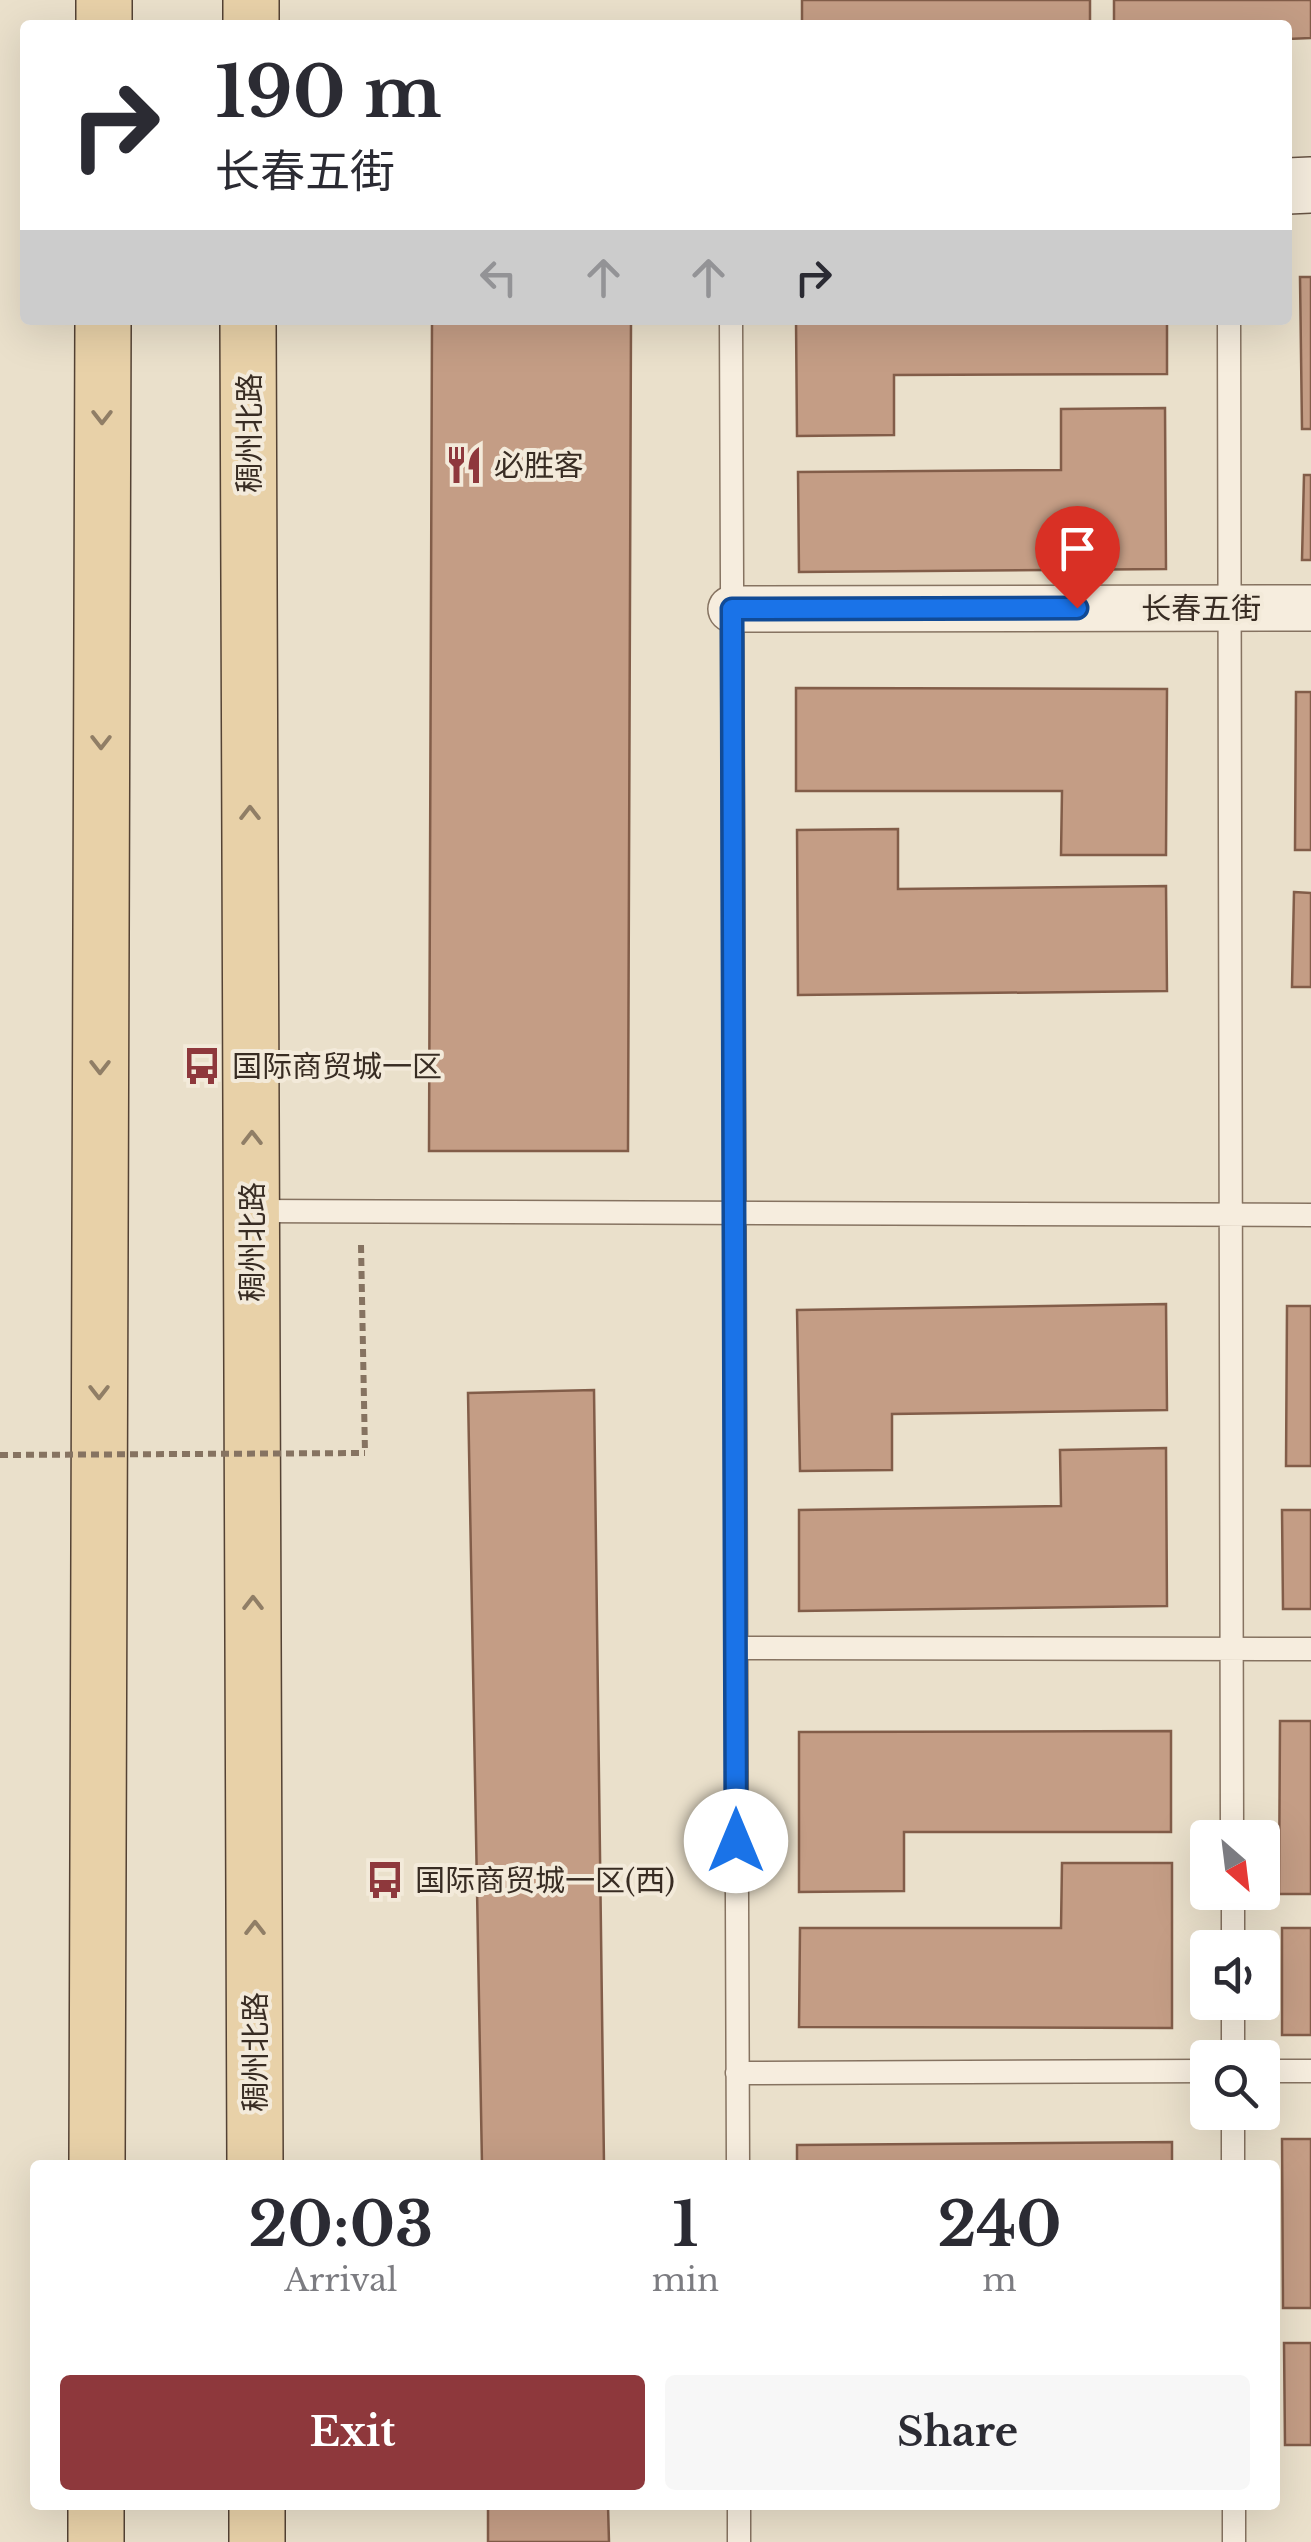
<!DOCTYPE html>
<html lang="en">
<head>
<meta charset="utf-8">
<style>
  body { margin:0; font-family:"Libre Baskerville","Noto Sans SC",serif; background:#f7f7f7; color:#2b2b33; height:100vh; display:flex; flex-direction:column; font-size:38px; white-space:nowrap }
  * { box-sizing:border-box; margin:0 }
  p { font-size:32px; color:#7c7c81 }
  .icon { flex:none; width:55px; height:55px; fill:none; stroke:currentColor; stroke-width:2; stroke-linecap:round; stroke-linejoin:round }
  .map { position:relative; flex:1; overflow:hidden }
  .details { position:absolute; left:30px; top:2160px; width:1250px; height:350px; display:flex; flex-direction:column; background:#fff; border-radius:10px; box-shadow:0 10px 40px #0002 }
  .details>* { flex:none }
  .guide { position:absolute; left:20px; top:20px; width:1272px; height:305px; border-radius:10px; box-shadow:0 10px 40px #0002; background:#fff; color:#2b2b33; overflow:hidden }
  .needle { width:65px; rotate:152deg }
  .tools { position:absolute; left:1190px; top:1820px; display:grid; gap:20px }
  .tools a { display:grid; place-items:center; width:90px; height:90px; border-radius:10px; background:#fff; box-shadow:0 10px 40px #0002; font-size:50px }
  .pin { position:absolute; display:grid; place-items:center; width:85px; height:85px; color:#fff; margin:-102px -42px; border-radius:50% 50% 50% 0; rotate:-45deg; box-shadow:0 0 10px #0007 }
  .pin .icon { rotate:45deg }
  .me { position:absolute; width:110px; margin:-55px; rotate:0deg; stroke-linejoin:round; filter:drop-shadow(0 0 8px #0008) }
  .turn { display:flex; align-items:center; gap:35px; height:210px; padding:0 30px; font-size:45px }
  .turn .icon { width:130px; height:130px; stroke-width:2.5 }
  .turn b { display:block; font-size:70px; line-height:85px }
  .lanes { display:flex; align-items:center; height:95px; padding:0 30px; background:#0003; justify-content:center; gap:50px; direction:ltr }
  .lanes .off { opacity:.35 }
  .eta { display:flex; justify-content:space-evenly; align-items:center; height:170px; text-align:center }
  .eta b { font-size:60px; font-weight:800; line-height:70px }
  .button { display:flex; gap:20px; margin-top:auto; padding:20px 30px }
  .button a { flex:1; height:115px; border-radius:10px; background:#8e383c; color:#fff; font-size:40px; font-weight:800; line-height:115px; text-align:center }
  .button a+a { background:#f7f7f7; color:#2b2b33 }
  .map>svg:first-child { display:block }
  .building { fill:#c49d85; stroke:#825d49; stroke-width:2.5 }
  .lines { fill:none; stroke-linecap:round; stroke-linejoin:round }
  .lane-casing { stroke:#867361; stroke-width:25 }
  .street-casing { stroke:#867361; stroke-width:48 }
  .secondary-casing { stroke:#685444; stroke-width:58 }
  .primary-casing { stroke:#544234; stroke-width:58 }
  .path { stroke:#867361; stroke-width:6; stroke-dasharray:8 5; stroke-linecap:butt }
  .lane { stroke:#f6edde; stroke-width:22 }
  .street { stroke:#f6edde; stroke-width:45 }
  .secondary { stroke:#f6edde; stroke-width:55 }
  .primary { stroke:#e8d1a8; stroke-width:55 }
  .path-bridge { stroke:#867361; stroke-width:6; stroke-dasharray:8 5; stroke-linecap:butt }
  .oneway { stroke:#907e66 }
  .route-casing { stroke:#114b97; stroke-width:25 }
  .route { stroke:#1a73e8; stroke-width:18 }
  .labels { text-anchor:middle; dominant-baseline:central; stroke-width:8; stroke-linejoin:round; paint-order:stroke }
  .street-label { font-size:30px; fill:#382c23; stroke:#f3eada }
  .poi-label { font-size:30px; fill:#382c23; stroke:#f3eada; text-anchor:start }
</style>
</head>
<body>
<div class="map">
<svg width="1311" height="2542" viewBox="0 0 1311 2542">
  <rect width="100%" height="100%" fill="#eae0cb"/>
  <path class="building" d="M802 0H1090V25H802Z
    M1114 0H1311V38L1288 39V25H1114Z
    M1300 277H1311V429H1302Z
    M432 320H631L628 1151H429Z
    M796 320H1167V374L894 375V435L797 436Z
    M1165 408 1166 569 799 572 798 472 1061 470V409Z
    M1304 475H1311V560H1302Z
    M796 688 1167 689 1166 855H1061L1062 791H796Z
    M1296 692H1311V850H1295Z
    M898 829V889L1166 886 1167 991 798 995 797 830Z
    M1294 892 1311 893V987H1292Z
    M1166 1304 1167 1410 892 1414V1470L800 1471 797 1310Z
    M1287 1306H1311V1466H1286Z
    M594 1390 604 2165H482L468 1393Z
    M1166 1448 1167 1606 799 1611V1510L1061 1506 1060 1450Z
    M1282 1510H1311V1609H1283Z
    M1280 1721H1311V1894H1279Z
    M1171 1731V1832H904V1891L799 1892V1732Z
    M1062 1863H1172V2028L799 2027 800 1928H1061Z
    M1282 1928H1311V2035H1282Z
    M1282 2139H1311V2308H1283Z
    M1172 2142V2165H797V2145Z
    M1284 2343H1311V2445H1285Z
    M488 2505H608L609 2542H488Z"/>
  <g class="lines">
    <g class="lane-casing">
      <path id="lane" d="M731 320 738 2165
        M1229 320 1232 1838
        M252 1211 1311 1215
        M736 1648 1311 1649
        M1233 1892V1948
        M1233 2002V2058
        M1262 2071H1311
        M737 2073 1208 2071
        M1233 2112V2165
        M739 2505V2542
        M1234 2505V2542"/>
    </g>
    <g class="street-casing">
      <path id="street" d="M731 609 1311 608"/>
    </g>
    <g class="secondary-casing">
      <path id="secondary" d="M1288 186 1311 185"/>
    </g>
    <g class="primary-casing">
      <path id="primary" d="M104 25V0
        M251 25V0
        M248 320 255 2165
        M97 2165 103 320
        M257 2505V2542
        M96 2542V2505"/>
    </g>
    <path class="path" d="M361 1245 365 1453"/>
    <use href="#lane" class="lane"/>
    <use href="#street" class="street"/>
    <use href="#secondary" class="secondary"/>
    <use href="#primary" class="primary"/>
    <path class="path-bridge" d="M0 1455 365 1453"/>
  </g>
  <defs><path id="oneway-chevron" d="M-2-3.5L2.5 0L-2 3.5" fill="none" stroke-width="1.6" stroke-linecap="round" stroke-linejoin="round" transform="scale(2.5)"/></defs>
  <g class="oneway">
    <use href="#oneway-chevron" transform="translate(102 417) rotate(90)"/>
    <use href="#oneway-chevron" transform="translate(101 742) rotate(90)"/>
    <use href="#oneway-chevron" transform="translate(250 813) rotate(-90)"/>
    <use href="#oneway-chevron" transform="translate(100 1067) rotate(90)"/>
    <use href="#oneway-chevron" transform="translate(252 1138) rotate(-90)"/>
    <use href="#oneway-chevron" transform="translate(99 1392) rotate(90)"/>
    <use href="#oneway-chevron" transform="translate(253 1603) rotate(-90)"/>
    <use href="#oneway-chevron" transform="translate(255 1928) rotate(-90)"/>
  </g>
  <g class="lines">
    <g class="route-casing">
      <path id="route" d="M736 1841 732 609 1077 608"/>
    </g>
    <use href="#route" class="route"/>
  </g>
  <defs>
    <g id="restaurant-bare" transform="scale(3)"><path d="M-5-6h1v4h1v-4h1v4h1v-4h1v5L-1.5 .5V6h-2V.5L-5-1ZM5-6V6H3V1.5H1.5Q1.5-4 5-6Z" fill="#8e383c" stroke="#f3eada" stroke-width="2.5" paint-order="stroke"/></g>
    <g id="bus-bare" transform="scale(3)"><path d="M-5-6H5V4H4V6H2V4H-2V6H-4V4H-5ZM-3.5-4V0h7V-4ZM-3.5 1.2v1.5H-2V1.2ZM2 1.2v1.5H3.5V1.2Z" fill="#8e383c" stroke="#f3eada" stroke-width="2.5" paint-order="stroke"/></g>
  </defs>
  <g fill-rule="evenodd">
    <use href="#restaurant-bare" x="464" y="465"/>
    <use href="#bus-bare" x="202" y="1066"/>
    <use href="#bus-bare" x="385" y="1880"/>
  </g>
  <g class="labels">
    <g class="street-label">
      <text transform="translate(249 433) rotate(-90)">稠州北路</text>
      <text x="1201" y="608">长春五街</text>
      <text transform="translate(252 1242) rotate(-90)">稠州北路</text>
      <text transform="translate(255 2052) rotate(-90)">稠州北路</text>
    </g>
    <g class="poi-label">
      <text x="494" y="465">必胜客</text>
      <text x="232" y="1066">国际商贸城一区</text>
      <text x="415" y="1880">国际商贸城一区(西)</text>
    </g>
  </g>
</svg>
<div class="tools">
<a><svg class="needle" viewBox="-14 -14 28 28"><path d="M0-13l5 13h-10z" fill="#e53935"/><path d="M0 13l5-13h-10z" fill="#7c7c81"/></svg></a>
<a><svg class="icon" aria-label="sound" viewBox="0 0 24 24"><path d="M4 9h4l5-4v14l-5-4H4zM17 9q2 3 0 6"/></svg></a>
<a><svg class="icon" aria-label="search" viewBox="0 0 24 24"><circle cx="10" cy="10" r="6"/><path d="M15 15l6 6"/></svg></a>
</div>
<div class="pin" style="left:1077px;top:608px;background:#d93025"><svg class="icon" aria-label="arrive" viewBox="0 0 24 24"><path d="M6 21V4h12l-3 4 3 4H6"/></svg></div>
<svg class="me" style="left:736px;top:1841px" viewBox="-20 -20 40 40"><circle r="19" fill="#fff"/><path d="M0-13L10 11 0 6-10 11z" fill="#1a73e8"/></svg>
<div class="guide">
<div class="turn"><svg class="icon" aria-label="right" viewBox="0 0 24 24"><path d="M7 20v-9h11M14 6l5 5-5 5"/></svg><div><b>190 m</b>长春五街</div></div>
<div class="lanes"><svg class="icon off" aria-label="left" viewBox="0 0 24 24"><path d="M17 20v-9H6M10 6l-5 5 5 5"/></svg><svg class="icon off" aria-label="ahead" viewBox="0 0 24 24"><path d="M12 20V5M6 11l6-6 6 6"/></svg><svg class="icon off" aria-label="ahead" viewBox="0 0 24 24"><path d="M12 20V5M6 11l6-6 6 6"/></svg><svg class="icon" aria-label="right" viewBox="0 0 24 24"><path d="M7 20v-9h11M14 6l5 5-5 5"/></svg></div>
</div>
<section class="details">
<div class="eta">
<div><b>20:03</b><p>Arrival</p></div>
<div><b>1</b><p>min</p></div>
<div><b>240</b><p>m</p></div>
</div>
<div class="button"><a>Exit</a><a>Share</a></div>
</section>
</div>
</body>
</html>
